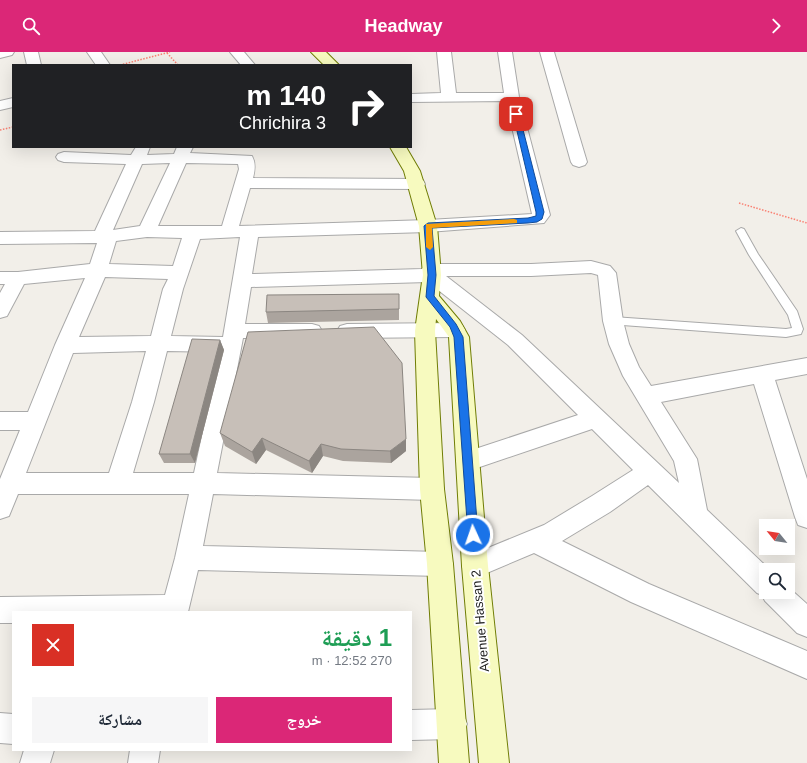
<!DOCTYPE html>
<html lang="ar">
<head>
<meta charset="utf-8">
<style>
  body { margin:0; font-family:Helvetica,"Noto Naskh Arabic",sans-serif; background:#f6f6f7; color:#1f2937; direction:rtl; height:100vh; display:flex; flex-direction:column; font-size:15px; white-space:nowrap }
  * { box-sizing:border-box; margin:0 }
  p { font-size:13px; color:#747a83 }
  .icon { flex:none; width:22px; height:22px; fill:none; stroke:currentColor; stroke-width:2; stroke-linecap:round; stroke-linejoin:round }
  .map { position:relative; flex:1; overflow:hidden; direction:ltr }
  .sheet { position:absolute; left:12px; top:559px; width:400px; height:140px; display:flex; flex-direction:column; background:#fff; border-radius:0px; box-shadow:0 4px 16px #0002; direction:rtl }
  .sheet>* { flex:none }
  .banner { position:absolute; left:12px; top:12px; width:400px; height:84px; border-radius:0px; box-shadow:0 4px 16px #0002; direction:rtl; background:#202124; color:#fff; overflow:hidden }
  .needle { width:26px; rotate:300deg }
  .buttons { position:absolute; left:759px; top:467px; display:grid; gap:8px }
  .buttons a { display:grid; place-items:center; width:36px; height:36px; border-radius:0px; background:#fff; box-shadow:0 4px 16px #0002; font-size:20px }
  .pin { position:absolute; display:grid; place-items:center; width:34px; height:34px; color:#fff; margin:-17px; border-radius:8px; box-shadow:0 2px 6px #0006 }
  .me { position:absolute; width:44px; margin:-22px; rotate:357deg; stroke-linejoin:round; filter:drop-shadow(0 0 3px #0008) }
  .turn { display:flex; align-items:center; gap:14px; height:84px; padding:0 20px; font-size:18px }
  .turn .icon { width:52px; height:52px; stroke-width:2.5 }
  .turn b { display:block; font-size:28px; line-height:34px }
  .round { display:grid; place-items:center; flex:none; width:42px; height:42px; border-radius:0px; background:#f6f6f7 }
  .headline { display:flex; align-items:center; justify-content:space-between; height:68px; padding:0 20px }
  h1 { font-size:24px; font-weight:800; line-height:30px; color:#1e9e55 }
  .cta { display:flex; gap:8px; margin-top:auto; padding:8px 20px }
  .cta a { flex:1; height:46px; border-radius:0px; background:#db2777; color:#fff; font-size:16px; font-weight:800; line-height:46px; text-align:center }
  .cta a+a { background:#f6f6f7; color:#1f2937 }
  header { display:flex; justify-content:space-between; align-items:center; height:52px; padding:0 20px; background:#db2777; color:#fff; font-size:18px; font-weight:800 }
  .map>svg:first-child { display:block }
  .lines { fill:none; stroke-linecap:round; stroke-linejoin:round }
  .service-casing { stroke:#a9a9a9; stroke-width:2 }
  .minor-casing { stroke:#a9a9a9; stroke-width:2 }
  .secondary-casing { stroke:#707d05; stroke-width:2 }
  .path { stroke:#fa8072; stroke-width:1.5; stroke-dasharray:1.5 1.5; stroke-linecap:butt }
  .service { fill:#fff; fill-rule:evenodd }
  .minor { fill:#fff; fill-rule:evenodd }
  .secondary { fill:#f7fabf; fill-rule:evenodd }
  .wall { fill:#aba49e }
  .shaded-wall { fill:#8b8681 }
  .building { fill:#c7bfb8; stroke:#8b8681 }
  .route { fill:#1a73e8; stroke:#114b97 }
  .slow { fill:#f59e0b }
  .labels { text-anchor:middle; dominant-baseline:central; stroke-width:4; stroke-linejoin:round; paint-order:stroke }
  .street-label { font-size:13px; fill:#222; stroke:#fff }
</style>
</head>
<body>
<header><svg class="icon" aria-label="forward" viewBox="0 0 24 24"><path d="M9 5l7 7-7 7"/></svg>Headway<svg class="icon" aria-label="search" viewBox="0 0 24 24"><circle cx="10" cy="10" r="6"/><path d="M15 15l6 6"/></svg></header>
<div class="map">
<svg width="807" height="711" viewBox="0 0 807 711">
  <rect width="100%" height="100%" fill="#f2efe9"/>
  <g class="lines">
    <g class="service-casing">
      <path id="service" d="M741 176 744 177 758 202 797 259 803 277 801 282 786 285 609 272 608 269 609 266 613 265 786 277 792 276 788 263 749 203 736 179Z"/>
    </g>
    <g class="minor-casing">
      <path id="minor" d="M0 0H14L12 3 0 6Z
        M24 0H38L41 13H27Z
        M87 0H101L110 13H96Z
        M230 0H244L255 13H241Z
        M437 0H451L456 41H504L498 0H512L519 45 550 163 544 171 428 180 258 185 252 222 422 217 424 214 431 212H531L591 209 610 214 616 221 623 269 629 292 639 315 651 334 807 306V322L775 328 807 427V476L798 473 795 465 754 332 661 350 697 407 707 458 770 518H766V540H788V535L807 552V585L797 581 765 549 762 543 757 541 648 433 610 460 562 489 649 532 807 599V627L631 550 534 501 475 526 466 523 462 514 466 505 544 473 592 444 633 418 592 377 468 419 460 416 456 409 460 402 578 363 508 293 428 230 251 235 245 272H312L319 274 322 279 319 284 312 286H243L217 421 432 426 440 429 444 437 440 445 432 448 213 442 203 494 440 500 449 503 453 512 449 521 440 524 198 518 188 560H13V571H0V545L165 543 175 506 189 442H18L9 464 0 467V427L20 378H0V360H28L55 293 85 226 24 232 7 264 0 266V241L5 232H0V220H18L90 212 97 191 0 192V180L95 179 126 112 64 110 58 108 56 105 58 102 64 100 131 103 136 95H150L147 103 174 102 177 95H193L190 101 252 104C256 111 255 118 253 126L417 127 423 128 425 132 423 136 417 137 250 136 239 174 428 168 532 162 506 49 411 50V42L441 41ZM170 111 140 174 113 178 142 112ZM186 111 238 112 239 117 222 174H158ZM147 185 182 186 173 214 109 212 116 189ZM240 185 223 285 171 284 183 237 200 187ZM591 221 598 223 603 269 609 292 623 324 674 409 679 431 522 283 446 224H531ZM105 225 168 227 163 237 151 284 79 285ZM146 299 132 350 109 421H26L73 301ZM167 299 220 300 194 421H133L154 350Z
        M540 0H554L587 110 585 113 579 115 573 113 571 110Z
        M13 46V55L0 58V49Z
        M455 271 462 273 465 278 462 283 455 285 347 286 340 284 337 279 340 274 347 272Z
        M452 657 463 661 467 672 463 683 452 687 411 688V658Z
        M0 661 13 662V692L0 691Z
        M24 698H54L50 711H20Z
        M130 698H160L158 711H128Z"/>
    </g>
    <g class="secondary-casing">
      <path id="secondary" d="M311 0H326L339 13H324Z
        M390 95H406L420 119 437 174 441 223 439 244 460 269 469 285 488 514 509 711H479L462 514 449 285 436 267 435 279 444 437 453 512 469 711H439L427 512 420 437 415 279 423 223 419 174 404 119Z"/>
    </g>
    <path class="path" d="M167 1 178 13
      M120 13 170 0
      M0 78 13 75
      M739 151 807 171"/>
    <use href="#service" class="service"/>
    <use href="#minor" class="minor"/>
    <use href="#secondary" class="secondary"/>
  </g>
  <path class="wall" d="M399 253V268L268 271 266 260Z
    M220 288 224 298 195 411H164L159 402Z
    M220 381 406 399 391 411 343 409 323 404 312 421 266 398 256 412 225 394Z"/>
  <path class="shaded-wall" d="M220 288 224 298 195 411 190 402Z
    M262 386 266 398 256 412 252 400Z
    M406 387V399L391 411 390 399Z
    M321 392 323 404 312 421 309 409Z"/>
  <path class="building" d="M399 242V257L266 260 267 243Z
    M374 275 402 311 406 387 390 399 341 397 321 392 309 409 262 386 252 400 220 381 248 280Z
    M192 287 220 288 190 402H159Z"/>
  <path class="route" d="M516 60 519 62 544 160 542 167 537 170 528 171 432 176 436 223 434 244 456 272 463 285 478 483 477 486 473 488 469 486 468 483 454 285 450 275 426 245 428 223 424 174 428 171 528 166 536 164V160L513 62Z"/>
  <path class="slow" d="M514 167 517 168V171L432 176 433 195 430 198 426 195V172Z"/>
  <g class="labels">
    <g class="street-label">
      <text transform="translate(480 569) rotate(-95)">Avenue Hassan 2</text>
    </g>
  </g>
</svg>
<div class="buttons">
<a><svg class="needle" viewBox="-14 -14 28 28"><path d="M0-13l5 13h-10z" fill="#e53935"/><path d="M0 13l5-13h-10z" fill="#747a83"/></svg></a>
<a><svg class="icon" aria-label="search" viewBox="0 0 24 24"><circle cx="10" cy="10" r="6"/><path d="M15 15l6 6"/></svg></a>
</div>
<div class="pin" style="left:516px;top:62px;background:#d93025"><svg class="icon" aria-label="arrive" viewBox="0 0 24 24"><path d="M6 21V4h12l-3 4 3 4H6"/></svg></div>
<svg class="me" style="left:473px;top:483px" viewBox="-20 -20 40 40"><circle r="17" fill="#1a73e8" stroke="#fff" stroke-width="3"/><path d="M0-11L8 9 0 5-8 9z" fill="#fff"/></svg>
<div class="banner">
<div class="turn"><svg class="icon" aria-label="right" viewBox="0 0 24 24"><path d="M7 20v-9h11M14 6l5 5-5 5"/></svg><div><b>140 m</b>Chrichira 3</div></div>
</div>
<section class="sheet">
<div class="headline"><div><h1>1 دقيقة</h1><p>270 m · 12:52</p></div><a class="round" style="background:#d93025;color:#fff"><svg class="icon" aria-label="close" viewBox="0 0 24 24"><path d="M6 6l12 12M18 6L6 18"/></svg></a></div>
<div class="cta"><a>خروج</a><a>مشاركة</a></div>
</section>
</div>
</body>
</html>
